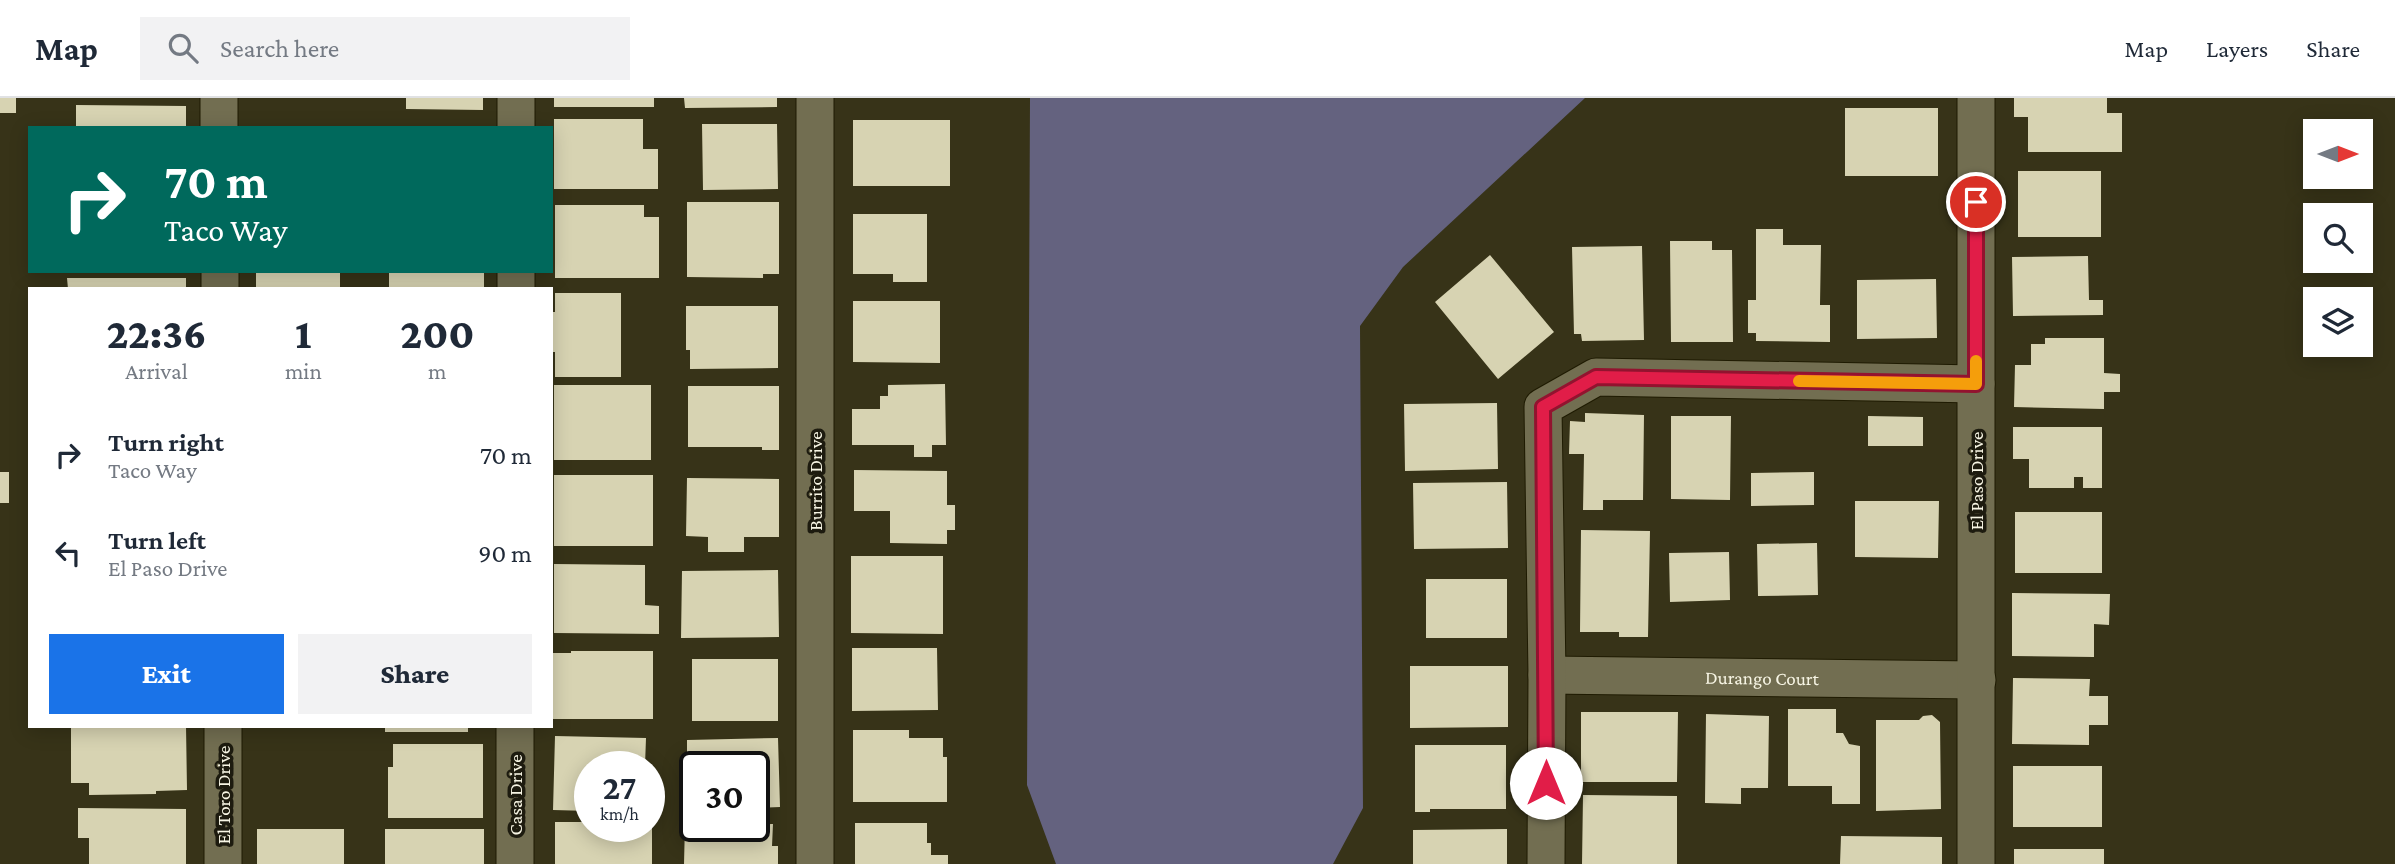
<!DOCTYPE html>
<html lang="en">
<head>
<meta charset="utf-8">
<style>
  body { margin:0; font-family:"Crimson Pro",serif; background:#f2f2f3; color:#1f2937; height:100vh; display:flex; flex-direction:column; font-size:26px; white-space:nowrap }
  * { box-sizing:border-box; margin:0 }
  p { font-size:23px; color:#747a83 }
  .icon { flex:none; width:38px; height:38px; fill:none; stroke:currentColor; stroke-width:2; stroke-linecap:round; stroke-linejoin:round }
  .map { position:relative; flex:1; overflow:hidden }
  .side { position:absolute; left:28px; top:189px; width:525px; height:441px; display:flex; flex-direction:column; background:#fff; border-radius:0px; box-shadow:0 4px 18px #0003 }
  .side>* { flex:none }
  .top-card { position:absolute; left:28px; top:28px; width:525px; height:147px; border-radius:0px; box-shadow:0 4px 18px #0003; background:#00695c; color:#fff; overflow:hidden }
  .needle { width:46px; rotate:90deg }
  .controls { position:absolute; left:2303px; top:21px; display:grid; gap:14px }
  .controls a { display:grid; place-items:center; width:70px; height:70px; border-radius:0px; background:#fff; box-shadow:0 4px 18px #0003; font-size:35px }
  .speed { position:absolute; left:574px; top:653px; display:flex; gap:14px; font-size:35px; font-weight:700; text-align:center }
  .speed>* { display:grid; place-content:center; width:91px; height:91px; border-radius:50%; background:#fff; box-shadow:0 4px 18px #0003; line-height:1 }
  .speed small { font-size:18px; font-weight:400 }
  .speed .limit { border:4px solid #111; border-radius:10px; background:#fff; color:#111 }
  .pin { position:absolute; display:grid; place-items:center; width:60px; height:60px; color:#fff; margin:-30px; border:4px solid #fff; border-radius:50%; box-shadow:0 2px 7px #0007 }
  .me { position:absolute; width:77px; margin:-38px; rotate:0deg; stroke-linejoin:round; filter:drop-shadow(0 0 5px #0008) }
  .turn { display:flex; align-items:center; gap:24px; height:147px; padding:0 21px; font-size:32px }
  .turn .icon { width:91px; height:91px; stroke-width:2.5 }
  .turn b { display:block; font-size:49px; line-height:60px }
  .eta { display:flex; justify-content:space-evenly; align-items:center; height:119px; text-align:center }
  .eta b { font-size:42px; font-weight:800; line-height:49px }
  .button { display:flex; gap:14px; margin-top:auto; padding:14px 21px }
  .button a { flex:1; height:80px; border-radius:0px; background:#1a73e8; color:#fff; font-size:28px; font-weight:800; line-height:80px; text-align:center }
  .button a+a { background:#f2f2f3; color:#1f2937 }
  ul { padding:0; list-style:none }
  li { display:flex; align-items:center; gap:21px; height:98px; padding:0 21px }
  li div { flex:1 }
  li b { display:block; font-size:26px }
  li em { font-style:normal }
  header { display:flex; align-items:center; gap:42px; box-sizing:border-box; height:98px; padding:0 35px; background:#fff; border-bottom:2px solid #e0e1e3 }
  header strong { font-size:33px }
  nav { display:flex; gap:38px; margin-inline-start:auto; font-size:24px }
  .search { width:490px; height:63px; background:#f2f2f3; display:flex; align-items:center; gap:18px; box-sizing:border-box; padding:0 24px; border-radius:0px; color:#747a83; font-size:26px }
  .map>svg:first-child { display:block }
  .water { fill:#64627f }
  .building { fill:#d7d3b2 }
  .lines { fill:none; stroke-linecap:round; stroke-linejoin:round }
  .minor-casing { stroke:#1f1b02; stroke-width:39 }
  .minor { stroke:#726e51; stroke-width:37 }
  .route-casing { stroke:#92132f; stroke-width:18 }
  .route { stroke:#e11d48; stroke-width:12 }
  .slow { stroke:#f59e0b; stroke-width:12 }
  .labels { text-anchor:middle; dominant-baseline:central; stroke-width:7; stroke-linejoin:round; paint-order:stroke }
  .street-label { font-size:19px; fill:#f7f5e4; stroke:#1d1b0f }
</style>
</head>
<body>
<header>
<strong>Map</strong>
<div class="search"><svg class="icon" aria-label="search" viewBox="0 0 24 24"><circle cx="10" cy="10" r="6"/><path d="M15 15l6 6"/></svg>Search here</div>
<nav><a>Map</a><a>Layers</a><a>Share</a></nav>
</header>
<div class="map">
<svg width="2395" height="766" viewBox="0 0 2395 766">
  <rect width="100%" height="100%" fill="#373318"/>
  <path class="water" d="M1030 0H1585L1403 169 1360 228 1363 710 1333 766H1056L1027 687Z"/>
  <path class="building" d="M0 0H16V15H0Z
    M406 0H483V12L406 11Z
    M554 0H654V9H554Z
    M684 0H777V9L685 10Z
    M2014 0H2107V15H2122V54H2028V19H2014Z
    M76 7 186 8V30H76Z
    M1845 10H1938V78H1845Z
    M554 21H643V51H658V91H554Z
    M853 22H950V88H853Z
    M702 26H777L778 91 703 92Z
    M2018 73H2101V139H2018Z
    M687 104H779V176H763V180L687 179Z
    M555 107H644V119H659V180H555Z
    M853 116H927V184H893V176H853Z
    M1756 131H1783V147H1821L1820 207H1830V244L1756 243V235H1748V202H1756Z
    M1670 143H1712V152H1732L1733 244H1671Z
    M1642 148 1644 242 1582 243 1581 236H1574L1572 149Z
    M1490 157 1554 234 1498 281 1435 204Z
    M2088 158 2089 202H2103V217L2013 218 2012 159Z
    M256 173H340V191H256Z
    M389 173H484V191H389Z
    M67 180H186V191H68Z
    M1936 181 1937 240 1857 241V182Z
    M555 195H621V279H555V254H551V214H555Z
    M853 203H940V265L853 264Z
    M686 208H778V270L690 271V252H686Z
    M2045 240H2104V275L2120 276V294H2104V311L2014 309 2015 267H2031V246H2045Z
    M945 286 946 347H932V359H914V347H852V311H880V298H888V287Z
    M554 287H651V362H554Z
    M688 288H779V352H762V349H688Z
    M1497 305 1498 371 1405 373 1404 306Z
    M1585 315 1644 317 1643 402H1603V412H1583L1584 356H1569L1570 323 1585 324Z
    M1671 318H1731L1730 402 1671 401Z
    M1868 318 1923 319V348H1868Z
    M2013 329H2102V390H2083V379H2074V390H2029V361H2013Z
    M854 372 947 373V407H955V432H947V446L890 445V413H854Z
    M0 374H9V405H0Z
    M1814 374V407L1751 408V375Z
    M554 377H653V448H554Z
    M687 380 779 381V439H744V454H708V439L686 438Z
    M1507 384 1508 450 1414 451 1413 385Z
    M1855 403H1939L1938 460 1855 459Z
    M2015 414H2102V475H2015Z
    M1581 432 1650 433 1648 539H1619V534H1580Z
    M1817 445 1818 497 1758 498 1757 446Z
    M1729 454 1730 502 1670 504 1669 455Z
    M851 458H943V536L851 535Z
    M554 466 645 467V507L659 508V536L554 535Z
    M778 472 779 539 681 540 682 473Z
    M1426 481H1507V540H1426Z
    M2012 495 2110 496 2109 527 2094 526V559L2012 558Z
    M852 550H937L938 612 852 613Z
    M571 553H653V621H553V555H571Z
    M692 561H778V623H692Z
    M1410 568H1508V629L1410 630Z
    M2013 580 2090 581 2089 598H2108V627H2089V647L2012 646Z
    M1788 611H1836V635H1843L1849 646 1860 648V706H1832V688H1788Z
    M1581 614H1678L1677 684H1581Z
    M1706 616 1769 618 1768 690H1741V706L1705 705Z
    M1932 617 1940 624 1941 711 1876 713V622H1919L1923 618Z
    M71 628H186L187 692 156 693V696L89 697V685H71Z
    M385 628H468V634H385Z
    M853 632H909V640H943V659H947V704H853Z
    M555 638 646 640 645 668H590V713L553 712Z
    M778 640 780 709 754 710V668H695V678H687V642Z
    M393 646H483V720H388V669H393Z
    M1415 647H1506V711H1430V714H1415Z
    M2013 668H2102V729H2013Z
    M1583 697 1677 698V766H1582Z
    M78 710 186 711V766H89V740H78Z
    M555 724H590V728H652V766H555Z
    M685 725H695V728L773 726 772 748H778V766H684Z
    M855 725H927V745H931V757H948V766H855Z
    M257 731H344V766H257Z
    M385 731H484V766H385Z
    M1507 731V766H1413V732Z
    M1841 738 1942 739V766H1840Z
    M2014 751H2104V766H2014Z"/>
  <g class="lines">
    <g class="minor-casing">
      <g id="minor">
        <path d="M219 0V30"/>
        <path d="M815 0V766"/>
        <path d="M516 30V0"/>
        <path d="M220 173V191"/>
        <path d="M516 191V173"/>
        <path id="s1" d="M1547 577 1977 582"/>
        <path d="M223 628V766"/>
        <path d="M515 766V628"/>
        <path d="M1546 766 1547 577 1543 309 1596 279 1976 286"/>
        <path d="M1976 766V0"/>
      </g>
    </g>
    <use href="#minor" class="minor"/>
  </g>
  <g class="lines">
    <g class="route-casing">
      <path id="route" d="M1546 685 1543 309 1596 279 1976 286V104"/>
    </g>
    <use href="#route" class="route"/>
    <path class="slow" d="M1799 283 1976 286V263"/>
  </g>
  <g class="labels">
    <g class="street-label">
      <text transform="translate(815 383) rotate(-90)">Burrito Drive</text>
      <text transform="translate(1976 383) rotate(-90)">El Paso Drive</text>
      <text stroke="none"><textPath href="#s1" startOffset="215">Durango Court</textPath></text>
      <text transform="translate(223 697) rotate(-90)">El Toro Drive</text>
      <text transform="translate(515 697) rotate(-90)">Casa Drive</text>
    </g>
  </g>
</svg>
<div class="controls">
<a><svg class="needle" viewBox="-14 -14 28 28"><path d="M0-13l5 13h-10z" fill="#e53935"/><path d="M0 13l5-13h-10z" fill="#747a83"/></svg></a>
<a><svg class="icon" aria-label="search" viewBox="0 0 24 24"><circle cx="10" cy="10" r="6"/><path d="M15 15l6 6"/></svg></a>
<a><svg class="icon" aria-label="layers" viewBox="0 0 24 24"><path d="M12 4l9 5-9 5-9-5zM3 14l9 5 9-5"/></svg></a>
</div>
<div class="speed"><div>27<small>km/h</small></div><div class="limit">30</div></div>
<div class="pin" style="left:1976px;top:104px;background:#d93025"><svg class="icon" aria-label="arrive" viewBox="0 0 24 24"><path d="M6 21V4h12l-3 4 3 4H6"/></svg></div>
<svg class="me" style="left:1546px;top:685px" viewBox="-20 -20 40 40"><circle r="19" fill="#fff"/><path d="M0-13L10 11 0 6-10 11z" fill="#e11d48"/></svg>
<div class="top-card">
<div class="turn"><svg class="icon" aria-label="right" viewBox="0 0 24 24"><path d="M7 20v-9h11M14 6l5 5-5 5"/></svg><div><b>70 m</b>Taco Way</div></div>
</div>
<section class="side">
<div class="eta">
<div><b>22:36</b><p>Arrival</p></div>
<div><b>1</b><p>min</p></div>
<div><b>200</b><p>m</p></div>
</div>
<ul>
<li><svg class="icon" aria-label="right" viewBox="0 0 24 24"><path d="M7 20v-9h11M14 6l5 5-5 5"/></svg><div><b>Turn right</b><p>Taco Way</p></div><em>70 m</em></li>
<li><svg class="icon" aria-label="left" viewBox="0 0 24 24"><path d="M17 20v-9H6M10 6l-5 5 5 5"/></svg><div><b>Turn left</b><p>El Paso Drive</p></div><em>90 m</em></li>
</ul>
<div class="button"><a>Exit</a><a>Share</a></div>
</section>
</div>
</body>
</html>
